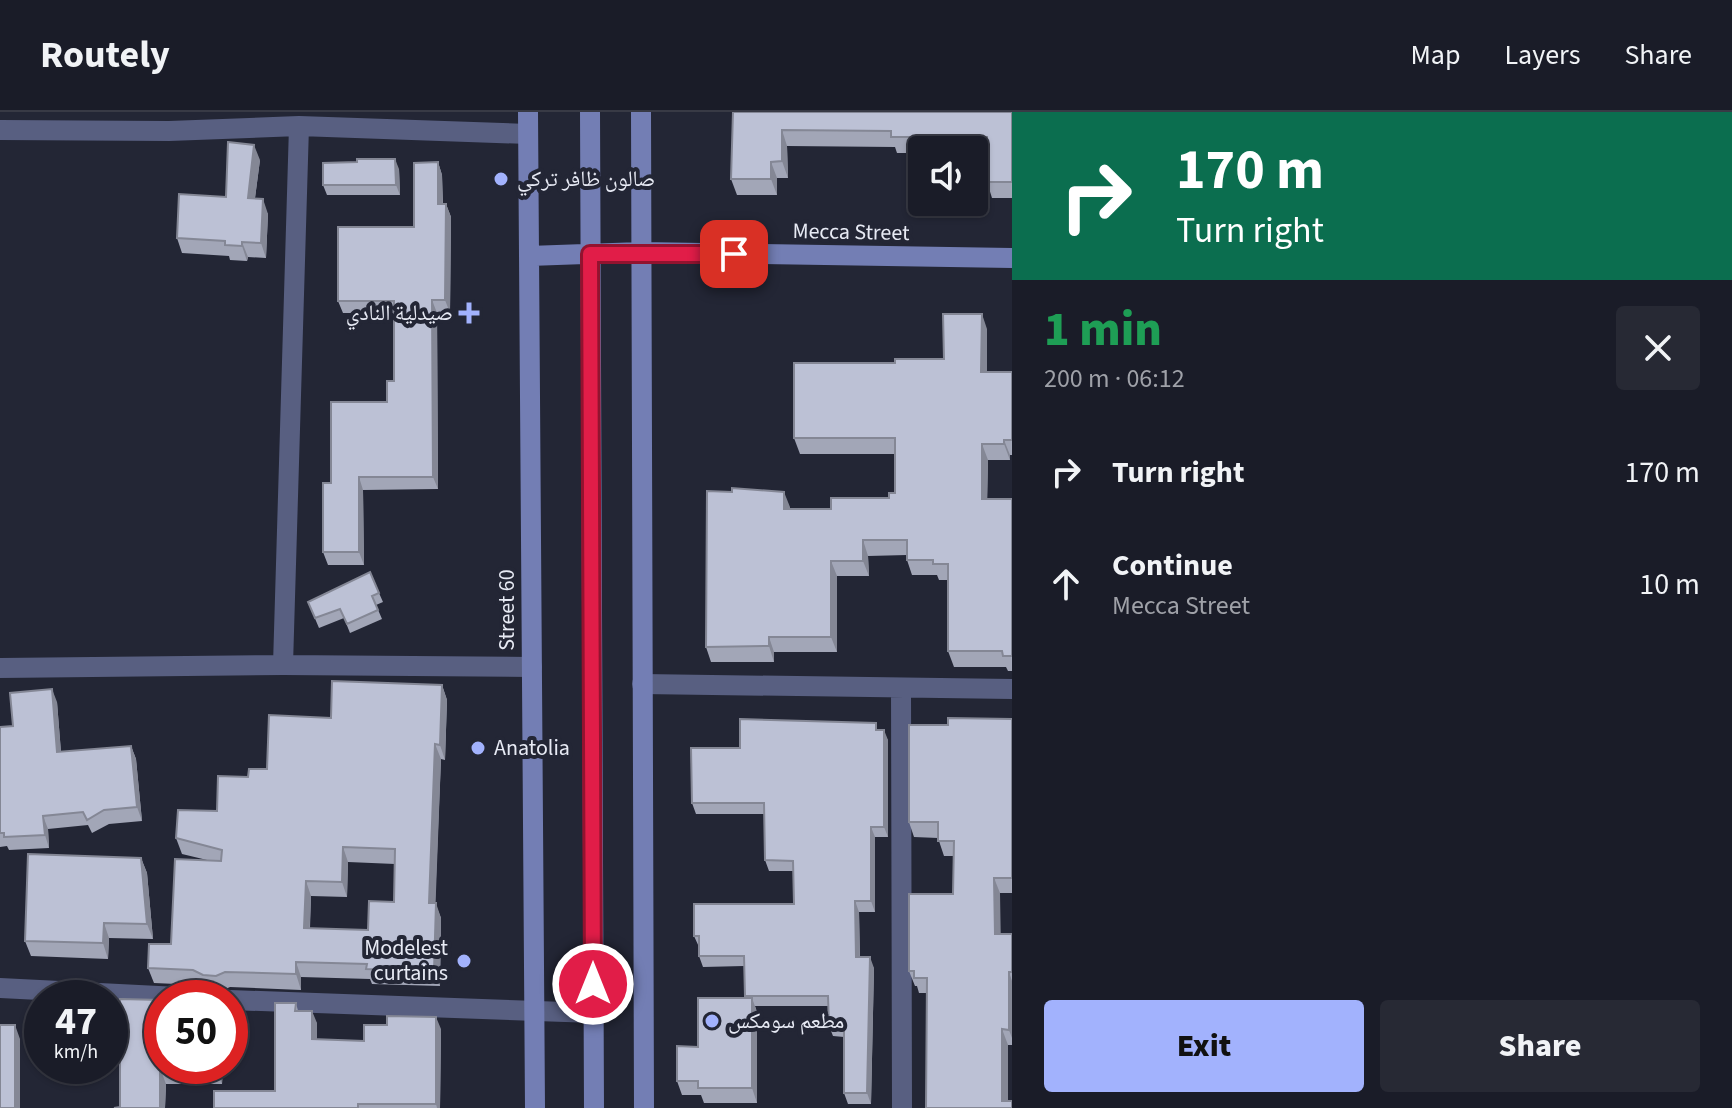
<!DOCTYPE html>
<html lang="en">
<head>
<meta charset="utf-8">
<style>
  body { margin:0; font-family:"Source Sans 3","Noto Naskh Arabic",sans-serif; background:#272934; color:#f1f3f6; height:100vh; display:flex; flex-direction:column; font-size:30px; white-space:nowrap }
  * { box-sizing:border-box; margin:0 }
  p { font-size:26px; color:#9fa1a8 }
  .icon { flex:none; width:44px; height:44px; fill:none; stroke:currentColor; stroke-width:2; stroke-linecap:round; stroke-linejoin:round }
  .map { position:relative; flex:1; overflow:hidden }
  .drawer { display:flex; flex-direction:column; background:#1a1c28; width:720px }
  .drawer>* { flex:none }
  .guide { background:#0b6e4f; color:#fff; overflow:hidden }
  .buttons { position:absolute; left:908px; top:24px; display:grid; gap:16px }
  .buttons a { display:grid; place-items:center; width:80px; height:80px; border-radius:8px; background:#1a1c28; box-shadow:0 2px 6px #0004,0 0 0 2px #383a45; font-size:40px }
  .speed { position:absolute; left:24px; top:868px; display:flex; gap:16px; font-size:40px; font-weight:700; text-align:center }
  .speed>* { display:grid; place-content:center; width:104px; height:104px; border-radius:50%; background:#1a1c28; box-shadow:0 2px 6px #0004,0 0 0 2px #383a45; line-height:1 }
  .speed small { font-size:20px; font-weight:400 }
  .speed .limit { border:12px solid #d22; background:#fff; color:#111 }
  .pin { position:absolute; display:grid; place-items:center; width:68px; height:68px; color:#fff; margin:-34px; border-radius:16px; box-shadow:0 4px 12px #0006 }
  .me { position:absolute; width:88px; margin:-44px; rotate:0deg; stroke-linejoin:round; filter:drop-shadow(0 0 6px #0008) }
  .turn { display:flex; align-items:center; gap:28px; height:168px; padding:0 32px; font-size:36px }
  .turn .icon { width:104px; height:104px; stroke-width:2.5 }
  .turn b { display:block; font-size:56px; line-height:68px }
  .round { display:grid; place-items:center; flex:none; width:84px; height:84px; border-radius:8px; background:#272934 }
  .overview { display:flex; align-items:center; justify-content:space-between; height:136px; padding:0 32px }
  h1 { font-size:48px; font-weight:800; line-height:60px; color:#1e9e55 }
  .primary-button { display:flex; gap:16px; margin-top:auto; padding:16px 32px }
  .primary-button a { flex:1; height:92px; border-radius:8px; background:#a2b2fd; color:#111; font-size:32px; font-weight:800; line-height:92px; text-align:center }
  .primary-button a+a { background:#272934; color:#f1f3f6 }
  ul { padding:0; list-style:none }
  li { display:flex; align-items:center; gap:24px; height:112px; padding:0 32px }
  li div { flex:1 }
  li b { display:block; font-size:30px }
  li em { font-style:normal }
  header { display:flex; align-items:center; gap:48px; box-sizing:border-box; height:112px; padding:0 40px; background:#1a1c28; border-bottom:2px solid #383a45 }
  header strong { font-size:38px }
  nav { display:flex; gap:44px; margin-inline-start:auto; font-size:28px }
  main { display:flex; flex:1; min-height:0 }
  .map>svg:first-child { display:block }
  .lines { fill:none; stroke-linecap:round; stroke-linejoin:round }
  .street { stroke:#585f81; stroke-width:20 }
  .secondary { stroke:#737eb4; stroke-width:20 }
  .wall { fill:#a2a6b7; fill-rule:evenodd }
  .shaded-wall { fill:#848795 }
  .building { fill:#bcc1d5; stroke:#848795; stroke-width:2; fill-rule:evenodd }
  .route-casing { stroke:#92132f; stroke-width:20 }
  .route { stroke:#e11d48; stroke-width:14 }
  .poi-dot { fill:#a2b2fd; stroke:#232635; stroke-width:3 }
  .labels { text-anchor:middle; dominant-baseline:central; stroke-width:8; stroke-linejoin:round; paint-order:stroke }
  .poi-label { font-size:22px; fill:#e7eaf4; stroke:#232635; text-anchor:start }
  .street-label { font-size:22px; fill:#e7eaf4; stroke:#232635 }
</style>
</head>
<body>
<header>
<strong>Routely</strong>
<nav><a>Map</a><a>Layers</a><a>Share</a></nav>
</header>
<main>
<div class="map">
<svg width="1012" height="996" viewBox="0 0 1012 996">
  <rect width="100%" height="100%" fill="#232635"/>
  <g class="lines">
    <path class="street" d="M0 18 169 19 299 14 528 22
      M283 553 299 14
      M0 556 283 553 532 555
      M642 572 1012 577
      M901 576 902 996
      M0 876 198 886
      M230 888 594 901"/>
    <path class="secondary" d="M528 0 535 996
      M590 0 594 996
      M641 0 644 996
      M529 144 641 140 1012 146"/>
  </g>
  <path class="wall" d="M733 0H1012V86H992L987 70V41H974V38H922V41H897L895 35 787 34 788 66H777V83H737L731 67Z
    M260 48 255 86 268 102 266 146 248 145 247 149 230 148 229 144 182 141 177 126 226 85Z
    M438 50 442 63 443 92H446L451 105 450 201H437L438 377 363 378 364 453H328L323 440 331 371 387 290 394 269V201H343L338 189 414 115Z
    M399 57 400 83H327L323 73Z
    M987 217V260H1012V343H1010V348H988L987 387H1012V559H1008L1006 555H954L948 539V468H939L937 463H912L907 448V443L868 444 869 464H837V540H774V550H711L706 535 790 395V397H831L889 386 895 381V342H800L794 326 895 251 944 247Z
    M379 481 383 490 376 493 382 507 350 521 344 506 319 516 308 490Z
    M442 573 447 588 445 648 441 647 435 791 441 806 440 874 372 872 370 867 301 865V878L230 875 221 879 208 878 199 873 154 871 148 856 171 832 207 748 182 742 176 726 217 699 248 665 267 657 331 606ZM348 750 395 752 394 790 368 818 310 816 311 784 347 785Z
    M57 590 61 640 131 634 136 647 142 709 109 712 92 721 88 713 48 717 49 736 9 738 7 734 0 735V615L13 614Z
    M1012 607V781H1000V822H1012V933H1008V989L1012 996 927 881H919L917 874H915L909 859 953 782 954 744H944L938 726 914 725 909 710 948 613Z
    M878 618 888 628V725H875V800H859L860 845 874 856 871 992H848L844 981V925L833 924 829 914V894H755L757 900V991H704L701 983H682L677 969 698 935 745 886 744 854 703 855 699 844V835L694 824 794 792 793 759H769L765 748 764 702H696L692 691 740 636Z
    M141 746 147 761 153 827 109 826 108 847 31 844 25 829Z
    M296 891 298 899 317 911V927L364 929 441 917 440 996H214L275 979Z
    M162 954H223L222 972H166L165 996H114L120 995Z"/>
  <path class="shaded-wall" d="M782 18 787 34 788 66 782 49Z
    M254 33 260 48 253 101 248 86Z
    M395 47 399 57 400 83 396 73Z
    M438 50 442 63 443 105 438 92Z
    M771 50 777 66V83L771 67Z
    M263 87 268 102 266 146 261 131Z
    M446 92 451 105 450 201 445 188Z
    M242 130 248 145 247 149 242 134Z
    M432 188 437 201 438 377 433 365Z
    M982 202 987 217V276L981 260Z
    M1004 328 1010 343V348L1004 332Z
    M982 332 988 348 987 402 982 387Z
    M359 365 363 378 364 453 359 440Z
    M784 380 790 395V413L784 397Z
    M863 428 868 444 869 464 863 449Z
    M831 449 837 464V540L831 525Z
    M769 525 774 540V550L769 534Z
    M442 573 447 588 445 648 440 633Z
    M52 577 57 590 62 653 57 640Z
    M884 618 888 628V725L884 715Z
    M435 632 441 647 435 806 429 791Z
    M131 634 136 647 142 709 137 695Z
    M43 704 48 717 49 736 45 723Z
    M871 715 875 725V800L871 789Z
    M343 735 348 750 347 785 342 770Z
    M141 746 147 761 153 827 147 812Z
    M994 766 1000 781 1001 837 995 822Z
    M306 769 311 784 309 831 304 816Z
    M855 789 859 800 860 856 856 845Z
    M436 791 441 806 440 874 434 859Z
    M104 811 109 826 108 847 103 831Z
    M870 845 874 856 871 992 867 981Z
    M296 850 301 865V878L296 862Z
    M1009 860 1012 869V926L1009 918Z
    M752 886 757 900V991L752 976Z
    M312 899 317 911V939L312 927Z
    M436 905 441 917 440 996H437L436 992Z
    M15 913 20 927V996H15Z
    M1002 917 1008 933V996L1002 989Z
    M217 954H223L222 972 217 957Z
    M160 956 166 972 165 996H160Z"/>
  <path class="building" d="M733 0H1012V70H987V25H891V19L782 18V49L771 50V67H731Z
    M228 30 254 33 248 86 263 87 261 131 242 130V134L225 133V129L177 126 179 82 226 85Z
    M357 47H395L396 73H323V51L357 50Z
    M438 50V92H446L445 188H432L433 365H359V440H323V371H331V290H387V269H394V189H338V115H414V51Z
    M943 202H982L981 260H1012V328H1004V332H982V387H1012V544H1003L1002 539H948V452H933V448H907V428H863V449H831V525H769V534L706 535 707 379 732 380V376L784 380V397H831V386H889V381H895V326H794V251H895V247H944Z
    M370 460 379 481 372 484 378 498 347 512 340 497 315 506 308 490Z
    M332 569 442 573 440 633 435 632 429 791H436L434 859 366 857 367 852 296 850V862L225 860 216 864 203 863 193 858 148 856 149 832H171L175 747 221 749 222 738 176 726 178 698 217 699 218 664 248 665 249 657H267L269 603 331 606ZM343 735 395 737 394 790 369 789 368 818 304 816 306 769 342 770Z
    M52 577 57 640 131 634 137 695 104 698 87 708 83 700 43 704 45 723 4 725V721H0V615L13 614 10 581Z
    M948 606 1012 607V766H994L995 822H1012V860H1009V918L1002 917V989H1012V996H926L927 866H914V859H909V782H953L954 729H938V710H909V613H948Z
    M740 607 876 611V618H884V715H871V789H855L856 845H870L867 981H844V914H829L828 884H745L744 844H699V824H694V792H794L793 749 765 748 764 691H692L691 636H740Z
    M28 742 141 746 147 812 104 811 103 831 25 829Z
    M698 886H752V976H698V969H677V934L698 935Z
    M120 887 162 888V954H217V957L160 956V996H114L120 995Z
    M275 891H296L295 899H312V927L364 929V913H387V904L436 905V992H358V996H214V979H275Z
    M0 913H15V996H0Z"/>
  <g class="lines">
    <g class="route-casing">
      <path id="route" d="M593 872 590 142H734"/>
    </g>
    <use href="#route" class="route"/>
  </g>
  <g class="poi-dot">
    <circle cx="501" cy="67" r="8"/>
    <path d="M465 189h8v8h8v8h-8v8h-8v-8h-8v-8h8z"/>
    <circle cx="478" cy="636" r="8"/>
    <circle cx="464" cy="849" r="8"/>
    <circle cx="712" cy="909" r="8"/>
  </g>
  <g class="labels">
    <g class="poi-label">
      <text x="517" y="67">صالون ظافر تركي</text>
      <text x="453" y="201" text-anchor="end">صيدلية النادي</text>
      <text x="494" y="636">Anatolia</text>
      <text x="448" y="836" text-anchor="end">Modelest<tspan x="448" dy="25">curtains</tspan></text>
      <text x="728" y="909">مطعم سومكس</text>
    </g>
    <g class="street-label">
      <text transform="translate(851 120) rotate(1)">Mecca Street</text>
      <text transform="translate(507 498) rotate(-90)">Street 60</text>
    </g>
  </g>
</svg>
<div class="buttons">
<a><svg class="icon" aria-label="sound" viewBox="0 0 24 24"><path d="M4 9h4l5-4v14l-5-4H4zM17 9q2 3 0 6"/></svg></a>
</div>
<div class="speed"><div>47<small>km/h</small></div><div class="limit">50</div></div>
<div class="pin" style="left:734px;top:142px;background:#d93025"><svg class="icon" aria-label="arrive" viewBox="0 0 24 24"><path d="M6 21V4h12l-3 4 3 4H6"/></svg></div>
<svg class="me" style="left:593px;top:872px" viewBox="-20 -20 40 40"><circle r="17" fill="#e11d48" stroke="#fff" stroke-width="3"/><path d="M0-11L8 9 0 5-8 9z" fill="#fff"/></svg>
</div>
<section class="drawer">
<div class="guide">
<div class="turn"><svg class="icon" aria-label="right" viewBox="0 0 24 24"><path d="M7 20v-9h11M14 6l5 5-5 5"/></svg><div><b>170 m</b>Turn right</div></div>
</div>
<div class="overview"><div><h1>1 min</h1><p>200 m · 06:12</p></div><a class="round"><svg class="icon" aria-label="close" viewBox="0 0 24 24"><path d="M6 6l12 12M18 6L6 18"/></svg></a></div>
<ul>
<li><svg class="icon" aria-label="right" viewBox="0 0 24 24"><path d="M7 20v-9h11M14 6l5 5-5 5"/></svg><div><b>Turn right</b></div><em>170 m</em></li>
<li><svg class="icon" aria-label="ahead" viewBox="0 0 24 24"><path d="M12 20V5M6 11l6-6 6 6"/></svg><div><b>Continue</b><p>Mecca Street</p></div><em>10 m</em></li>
</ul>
<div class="primary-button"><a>Exit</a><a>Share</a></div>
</section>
</main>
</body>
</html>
